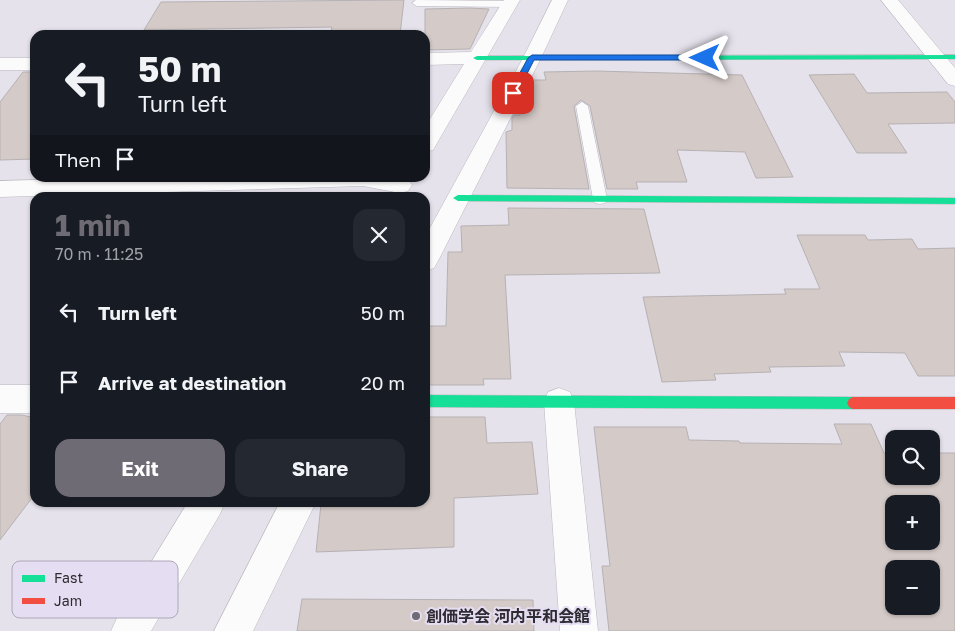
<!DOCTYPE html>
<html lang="en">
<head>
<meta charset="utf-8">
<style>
  body { margin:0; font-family:"Golos Text","Noto Sans JP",sans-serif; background:#242831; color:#f1f3f6; height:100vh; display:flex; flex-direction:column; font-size:19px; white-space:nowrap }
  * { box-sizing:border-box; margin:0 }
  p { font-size:16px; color:#9ea1a6 }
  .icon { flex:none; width:28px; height:28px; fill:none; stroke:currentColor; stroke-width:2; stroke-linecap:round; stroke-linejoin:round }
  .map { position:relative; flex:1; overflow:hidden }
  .details { position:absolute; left:30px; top:192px; width:400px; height:315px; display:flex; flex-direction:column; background:#171b24; border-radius:15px; box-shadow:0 1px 4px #0004 }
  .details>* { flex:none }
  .hud { position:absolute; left:30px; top:30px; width:400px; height:152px; border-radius:15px; box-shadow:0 1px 4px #0004; background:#171b24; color:#f1f3f6; overflow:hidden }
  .controls { position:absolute; left:885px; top:430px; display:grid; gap:10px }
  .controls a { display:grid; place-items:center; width:55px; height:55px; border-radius:10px; background:#171b24; box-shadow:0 1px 4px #0004; font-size:25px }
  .pin { position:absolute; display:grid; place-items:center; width:42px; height:42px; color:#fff; margin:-21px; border-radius:10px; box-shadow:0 2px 8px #0006 }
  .me { position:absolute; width:55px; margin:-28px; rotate:270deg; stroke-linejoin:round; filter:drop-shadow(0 0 4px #0008) }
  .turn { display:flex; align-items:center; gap:18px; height:105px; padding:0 25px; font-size:22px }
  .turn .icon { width:65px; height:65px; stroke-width:2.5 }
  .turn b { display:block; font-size:35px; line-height:42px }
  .then { display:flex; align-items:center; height:48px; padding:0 25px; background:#0003; gap:10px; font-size:19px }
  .round { display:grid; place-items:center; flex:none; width:52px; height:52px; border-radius:15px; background:#242831 }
  .headline { display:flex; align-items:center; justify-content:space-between; height:85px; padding:0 25px }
  h1 { font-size:30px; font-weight:700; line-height:38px; color:#6e6b74 }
  .primary-button { display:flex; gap:10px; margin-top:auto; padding:10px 25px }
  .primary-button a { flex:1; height:58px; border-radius:15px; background:#6e6b74; color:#fff; font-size:20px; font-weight:700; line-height:58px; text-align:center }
  .primary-button a+a { background:#242831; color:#f1f3f6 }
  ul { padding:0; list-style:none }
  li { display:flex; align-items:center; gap:15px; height:70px; padding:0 25px }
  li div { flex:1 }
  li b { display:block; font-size:19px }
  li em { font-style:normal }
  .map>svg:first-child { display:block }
  .building { fill:#d4cac7; stroke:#b6b1b3; fill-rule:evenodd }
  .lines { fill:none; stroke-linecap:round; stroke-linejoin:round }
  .lane-casing { stroke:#bbb8bf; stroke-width:1 }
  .street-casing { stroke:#bbb8bf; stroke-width:1 }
  .fast-casing { stroke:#bbb8bf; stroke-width:1 }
  .jam-casing { stroke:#bbb8bf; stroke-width:1 }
  .lane { fill:#fbfbfc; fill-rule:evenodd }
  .street { fill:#fbfbfc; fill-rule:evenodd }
  .fast { fill:#16e098; fill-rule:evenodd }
  .jam { fill:#f24e42; fill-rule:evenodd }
  .route { fill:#1a73e8; stroke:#114b97 }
  .poi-dot { fill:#6e6b74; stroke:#e5ddf1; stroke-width:2 }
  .labels { text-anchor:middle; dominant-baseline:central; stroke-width:4; stroke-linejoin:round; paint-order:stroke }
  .near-poi-label { font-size:16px; font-weight:bold; fill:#2e2b33; stroke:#e5ddf1; text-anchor:start }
  .key { fill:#e5ddf1; stroke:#aea8b8; stroke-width:1 }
  .key-label { font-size:14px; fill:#2e2b33 }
</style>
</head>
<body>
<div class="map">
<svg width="955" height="631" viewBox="0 0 955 631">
  <rect width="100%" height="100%" fill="#e6e2ec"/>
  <path class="building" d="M404 0 400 35H330L332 27 144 30 161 2Z
    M425 9 470 8 489 9 470 49 425 50Z
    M596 71 742 75 793 177 756 178 745 152 677 150 687 182H636L638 189H607L590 106 581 100 574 106 589 189 507 188 506 132 512 130V118L514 115H520L519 105H531L529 89H534L532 80H546L544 72Z
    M23 72H35V159L0 160V102Z
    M854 74 867 93 947 92 955 102V123L888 124 907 153H857L809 75Z
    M508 208 644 209 660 273 505 275 511 379H483L484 385H425V326H446L448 252H462L461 226 509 225Z
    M797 235H865L868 240 912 239 918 249 955 248V376H918L905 353 839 352 845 366 769 367 771 372 714 374 716 380 662 382 643 297 786 294 784 289H820Z
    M7 415H22L35 418V494L0 540V424Z
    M425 417H485L487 443 532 442 538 494 454 498V547L316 552 321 504 425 502Z
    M834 424H871L884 453H894V476H931V453H955V631H609L602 566H610L594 427H686L689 440 739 441 740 443 842 444ZM894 504H931V541H894ZM894 569H931V606H894Z
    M302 599 533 600 534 631H297Z"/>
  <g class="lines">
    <g class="lane-casing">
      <path id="lane" d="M416 0 510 1 515 4 510 7 417 6 412 3Z
        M582 102 588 106 607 199 605 203 600 204 595 203 593 199 576 106Z"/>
    </g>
    <g class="street-casing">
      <path id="street" d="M504 0H520L433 150 425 152V127L464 64 425 65V53L471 52Z
        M552 0H568L541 58 438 261 434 268 425 271V237L523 58Z
        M881 0H898L955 68V86L948 84Z
        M0 58H35V70H0Z
        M111 178H402L408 179 412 185 408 191 400 193 363 186 0 197V181Z
        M0 385H35V413H0Z
        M559 388 570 392 574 402 598 631H560L544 402 548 392Z
        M188 502H225L220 514 151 631H111L117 618Z
        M280 502H316L253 631H214Z"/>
    </g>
    <g class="fast-casing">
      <path id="fast" d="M955 55V59L477 60 473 58 477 56Z
        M458 195 955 198V204L458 201 453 198Z
        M425 395 853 397 857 399 859 403 857 407 853 409 425 407Z"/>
    </g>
    <g class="jam-casing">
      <path id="jam" d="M853 397H955V409H853L849 407 847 403 849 399Z"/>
    </g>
    <use href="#lane" class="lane"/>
    <use href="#street" class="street"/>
    <use href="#fast" class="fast"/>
    <use href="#jam" class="jam"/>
  </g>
  <path class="route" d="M532 55H705L709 58 705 60H534L516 95H510L509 93 528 58Z"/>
  <circle class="poi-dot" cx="416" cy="616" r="5"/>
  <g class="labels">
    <g class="near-poi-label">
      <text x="426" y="616">創価学会 河内平和会館</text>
    </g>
  </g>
  <rect x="12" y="561" width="166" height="57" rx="8" class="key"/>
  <rect x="22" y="575" width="23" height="7" fill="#16e098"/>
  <rect x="22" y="598" width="23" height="6" fill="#f24e42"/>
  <g class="key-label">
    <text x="54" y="583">Fast</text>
    <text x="54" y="606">Jam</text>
  </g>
</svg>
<div class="controls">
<a><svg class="icon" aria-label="search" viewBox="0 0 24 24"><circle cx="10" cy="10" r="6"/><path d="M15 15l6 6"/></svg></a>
<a>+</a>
<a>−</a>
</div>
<div class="pin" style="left:513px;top:93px;background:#d93025"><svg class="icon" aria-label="arrive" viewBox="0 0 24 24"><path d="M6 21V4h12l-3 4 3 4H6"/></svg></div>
<svg class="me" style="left:705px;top:58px" viewBox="-20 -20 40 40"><path d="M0-17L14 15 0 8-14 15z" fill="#1a73e8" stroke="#fff" stroke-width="4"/></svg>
<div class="hud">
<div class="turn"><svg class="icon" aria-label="left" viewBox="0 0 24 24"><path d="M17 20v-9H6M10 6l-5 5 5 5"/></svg><div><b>50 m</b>Turn left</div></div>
<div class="then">Then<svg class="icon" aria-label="arrive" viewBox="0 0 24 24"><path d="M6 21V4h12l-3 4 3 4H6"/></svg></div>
</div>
<section class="details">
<div class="headline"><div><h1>1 min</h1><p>70 m · 11:25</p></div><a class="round"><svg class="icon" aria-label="close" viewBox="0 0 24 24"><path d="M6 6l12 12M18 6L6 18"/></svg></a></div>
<ul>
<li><svg class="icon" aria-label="left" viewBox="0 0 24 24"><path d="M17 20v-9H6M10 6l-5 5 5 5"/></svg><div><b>Turn left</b></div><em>50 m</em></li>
<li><svg class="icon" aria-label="arrive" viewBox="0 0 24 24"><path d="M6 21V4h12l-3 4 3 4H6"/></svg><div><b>Arrive at destination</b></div><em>20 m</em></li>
</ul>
<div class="primary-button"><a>Exit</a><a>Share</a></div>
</section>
</div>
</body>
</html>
